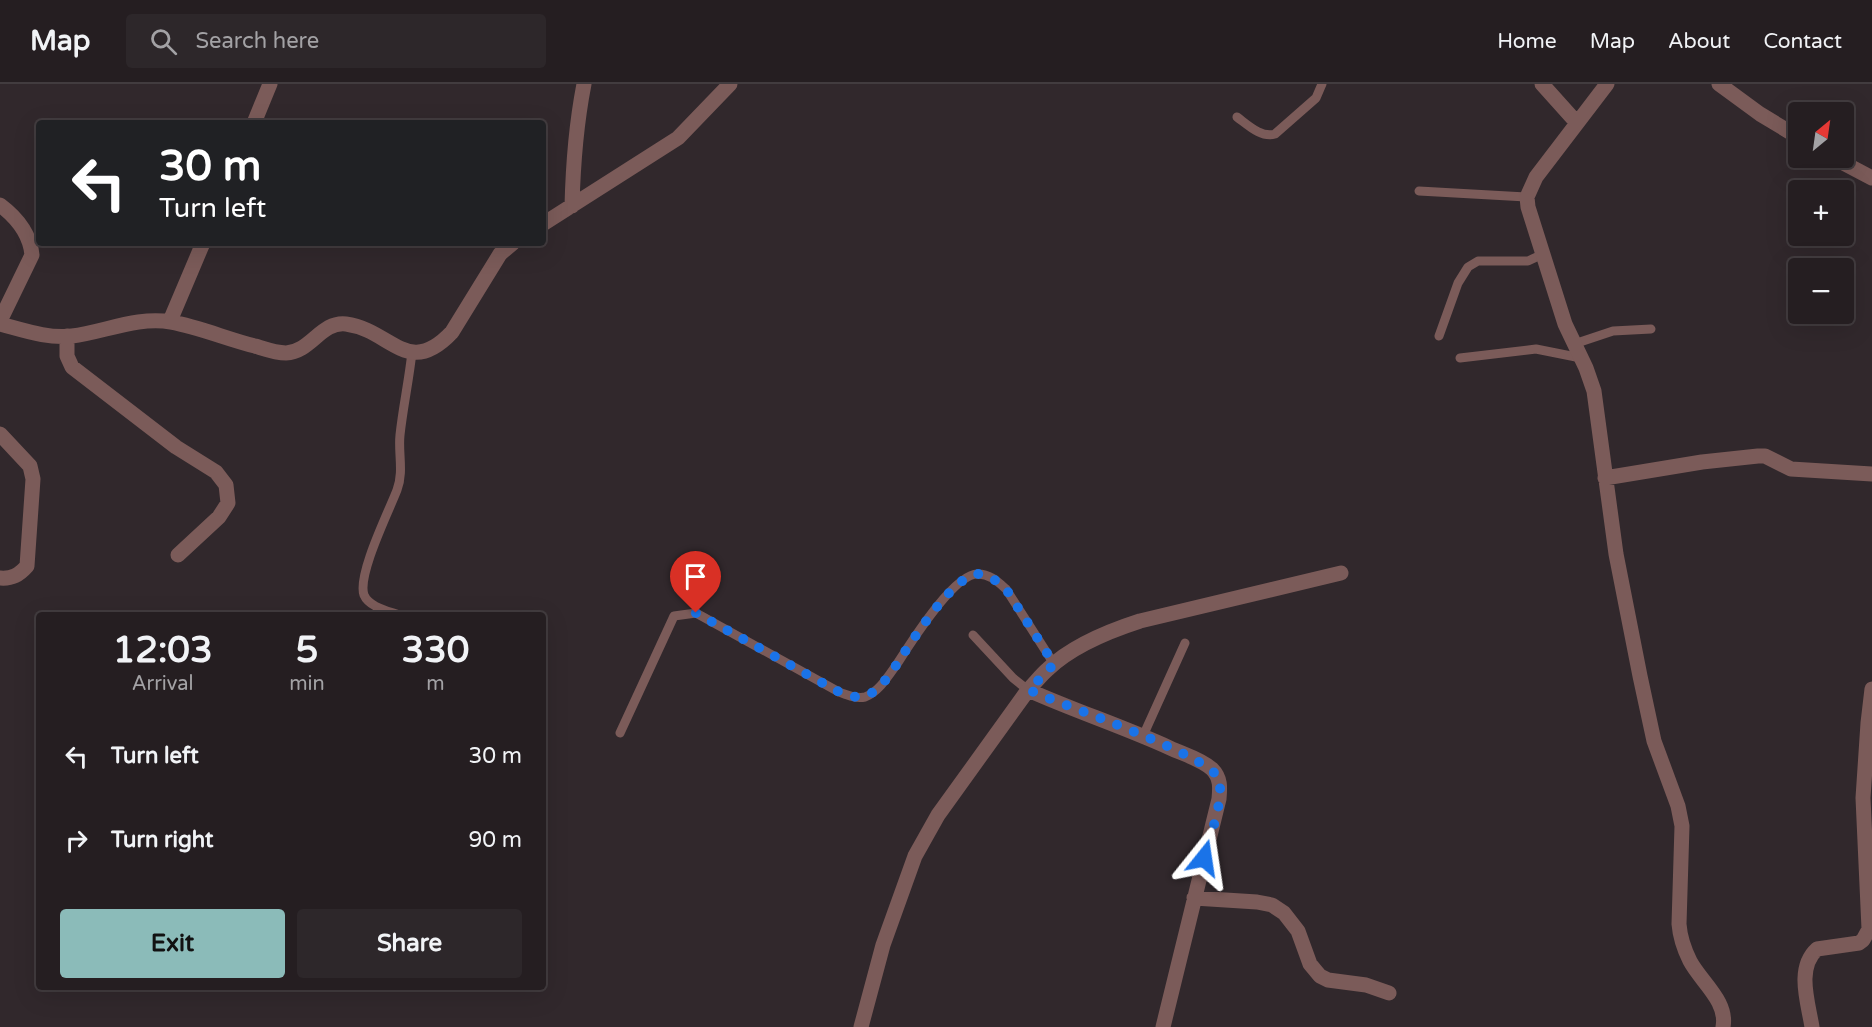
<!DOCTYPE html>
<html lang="en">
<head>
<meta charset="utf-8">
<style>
  body { margin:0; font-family:"Varela Round",sans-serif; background:#2d272a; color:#f1f3f6; height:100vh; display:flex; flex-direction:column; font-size:22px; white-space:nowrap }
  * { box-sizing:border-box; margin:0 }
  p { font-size:20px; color:#a3a2a5 }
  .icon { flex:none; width:33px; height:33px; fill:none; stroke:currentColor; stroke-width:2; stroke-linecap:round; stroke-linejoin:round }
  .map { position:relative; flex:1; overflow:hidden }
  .sheet { position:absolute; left:36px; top:528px; width:510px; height:378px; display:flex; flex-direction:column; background:#251e21; border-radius:6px; box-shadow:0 6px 24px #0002,0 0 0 2px #423c3f }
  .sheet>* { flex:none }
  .top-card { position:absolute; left:36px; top:36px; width:510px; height:126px; border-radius:6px; box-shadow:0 6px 24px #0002,0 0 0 2px #423c3f; background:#202124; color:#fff; overflow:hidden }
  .needle { width:39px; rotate:29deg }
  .controls { position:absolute; left:1788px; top:18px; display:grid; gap:12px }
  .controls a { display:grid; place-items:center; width:66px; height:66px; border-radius:6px; background:#251e21; box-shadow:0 6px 24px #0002,0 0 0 2px #423c3f; font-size:30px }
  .pin { position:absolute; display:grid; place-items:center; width:51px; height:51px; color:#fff; margin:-62px -26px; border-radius:50% 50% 50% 0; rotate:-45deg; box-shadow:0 0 6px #0007 }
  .pin .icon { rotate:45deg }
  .me { position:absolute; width:66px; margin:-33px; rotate:15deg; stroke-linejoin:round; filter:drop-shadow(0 0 4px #0008) }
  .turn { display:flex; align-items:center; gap:21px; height:126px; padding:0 24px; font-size:27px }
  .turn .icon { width:78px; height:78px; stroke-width:2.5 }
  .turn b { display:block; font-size:42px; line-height:51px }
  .eta { display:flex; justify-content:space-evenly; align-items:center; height:102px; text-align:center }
  .eta b { font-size:36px; font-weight:700; line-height:42px }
  .action { display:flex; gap:12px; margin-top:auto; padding:12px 24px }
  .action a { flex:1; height:69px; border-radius:6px; background:#8bbbb9; color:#111; font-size:24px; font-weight:700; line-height:69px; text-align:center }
  .action a+a { background:#2d272a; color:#f1f3f6 }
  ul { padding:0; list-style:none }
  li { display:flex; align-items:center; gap:18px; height:84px; padding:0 24px }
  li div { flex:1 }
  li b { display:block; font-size:22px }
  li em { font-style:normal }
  header { display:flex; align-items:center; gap:36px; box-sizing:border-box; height:84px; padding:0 30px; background:#251e21; border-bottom:2px solid #423c3f }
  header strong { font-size:28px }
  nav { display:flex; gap:33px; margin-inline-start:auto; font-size:21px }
  .search { width:420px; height:54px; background:#2d272a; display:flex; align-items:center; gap:15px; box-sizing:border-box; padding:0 21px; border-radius:6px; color:#a3a2a5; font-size:22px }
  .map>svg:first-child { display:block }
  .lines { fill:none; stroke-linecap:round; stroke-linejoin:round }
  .service { stroke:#7b5b59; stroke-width:9 }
  .minor { stroke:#7b5b59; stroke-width:15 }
  .route { stroke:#1a73e8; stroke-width:10; stroke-dasharray:0 18 }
</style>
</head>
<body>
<header>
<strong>Map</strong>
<div class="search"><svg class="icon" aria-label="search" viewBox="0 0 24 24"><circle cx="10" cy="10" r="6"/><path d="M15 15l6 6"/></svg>Search here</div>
<nav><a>Home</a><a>Map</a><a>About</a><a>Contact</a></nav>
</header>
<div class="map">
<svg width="1872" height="943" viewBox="0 0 1872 943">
  <rect width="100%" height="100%" fill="#31282c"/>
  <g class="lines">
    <path class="service" d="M1237 33C1248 41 1261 54 1275 50L1316 14 1322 0
      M1419 107 1527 113
      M1439 252 1458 199 1468 183 1478 177H1528L1543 170
      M1574 260 1613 247 1651 245
      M1460 274 1536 265 1581 274
      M399 531C388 527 369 523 364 511 357 491 389 427 397 406 404 388 398 369 400 351 403 323 409 296 412 268
      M973 551 1013 594 1028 606
      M620 649 674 532 696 529 839 608C847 611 856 615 865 613 879 608 889 591 897 580 910 560 954 489 978 490 990 490 998 498 1006 505L1054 580
      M1143 652 1185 559"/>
    <path class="minor" d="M1542 0 1577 39
      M1607 0 1536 93 1527 113 1528 123 1565 240 1586 284 1594 307 1616 470 1640 592 1654 657 1678 722 1682 742 1679 840C1680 853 1684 865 1690 877 1701 898 1728 917 1723 943
      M1719 0 1760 30 1798 53
      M254 39 270 0
      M1834 74 1872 94
      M0 121C16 133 30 150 32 171L0 237
      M572 122C573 81 576 41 584 0
      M543 140 678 54 730 0
      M170 237 203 159
      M0 240C23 246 48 255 72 252 104 248 138 232 171 238 199 243 227 255 255 262 265 265 276 269 286 269 311 268 321 237 346 240 391 246 408 295 452 248L500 170 513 159
      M67 252V272L72 283 176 363 216 388 226 401 228 419 219 433 178 471
      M0 350 30 382 33 395 27 482C19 491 12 495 0 494
      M1605 394 1702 378 1758 372H1765L1791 385 1872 390
      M1028 606C1035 599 1041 591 1048 585 1072 562 1109 547 1140 537L1341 489
      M1194 814 1257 818 1272 821 1284 829 1298 847 1310 880 1320 892 1328 896 1366 901 1389 909
      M861 943 883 861 915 772 938 731 1028 606C1075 627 1124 643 1170 664 1183 670 1201 675 1212 685 1221 694 1220 704 1219 715L1163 943
      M1812 943C1808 918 1796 884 1817 865L1859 859 1863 856 1869 845 1863 714 1868 639 1872 605"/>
  </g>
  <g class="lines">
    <path class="route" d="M696 529 839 608C847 611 856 615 865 612 879 608 889 591 897 580 910 560 954 490 978 490 990 491 998 498 1006 505L1054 580 1029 606C1059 620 1209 671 1218 694 1226 713 1209 754 1204 774"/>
  </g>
</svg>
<div class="controls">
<a><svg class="needle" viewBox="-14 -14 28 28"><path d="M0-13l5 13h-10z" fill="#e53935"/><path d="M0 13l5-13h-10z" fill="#a3a2a5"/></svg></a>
<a>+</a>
<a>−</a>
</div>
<div class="pin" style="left:696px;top:529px;background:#d93025"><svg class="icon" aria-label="arrive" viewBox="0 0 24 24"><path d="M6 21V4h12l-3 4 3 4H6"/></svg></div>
<svg class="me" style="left:1204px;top:774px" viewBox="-20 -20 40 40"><path d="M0-17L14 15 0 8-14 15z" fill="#1a73e8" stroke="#fff" stroke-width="4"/></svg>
<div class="top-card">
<div class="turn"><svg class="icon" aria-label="left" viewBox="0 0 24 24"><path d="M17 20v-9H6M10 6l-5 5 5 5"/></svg><div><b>30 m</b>Turn left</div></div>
</div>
<section class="sheet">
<div class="eta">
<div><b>12:03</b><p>Arrival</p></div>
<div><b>5</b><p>min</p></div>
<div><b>330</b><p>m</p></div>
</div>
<ul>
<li><svg class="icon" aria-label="left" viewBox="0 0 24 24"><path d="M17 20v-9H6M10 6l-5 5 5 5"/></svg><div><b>Turn left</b></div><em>30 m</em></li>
<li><svg class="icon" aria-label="right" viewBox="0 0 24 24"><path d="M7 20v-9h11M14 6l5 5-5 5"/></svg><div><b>Turn right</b></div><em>90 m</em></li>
</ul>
<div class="action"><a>Exit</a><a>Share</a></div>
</section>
</div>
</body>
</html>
